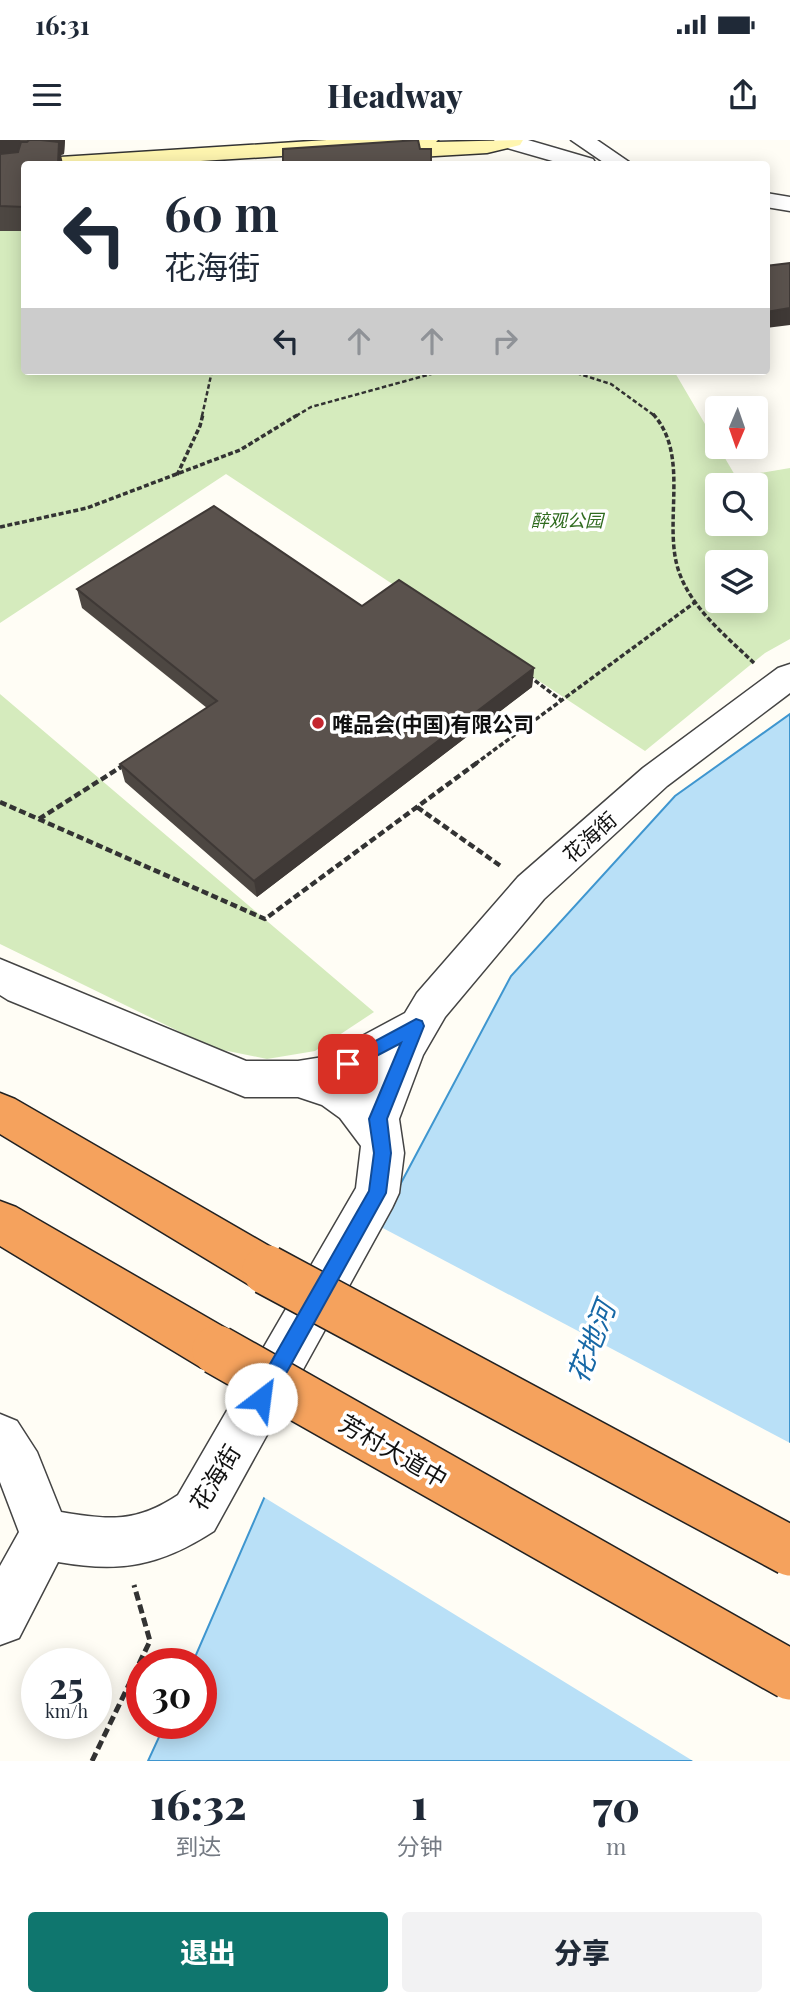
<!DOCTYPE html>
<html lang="zh">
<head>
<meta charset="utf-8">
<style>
  body { margin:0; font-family:"Playfair Display","Noto Sans SC",serif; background:#f2f2f3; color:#1f2937; height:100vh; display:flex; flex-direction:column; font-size:26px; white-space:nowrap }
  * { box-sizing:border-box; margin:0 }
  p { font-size:23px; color:#747a83 }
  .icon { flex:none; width:38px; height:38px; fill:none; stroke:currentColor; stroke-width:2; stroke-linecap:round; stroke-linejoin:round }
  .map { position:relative; height:1621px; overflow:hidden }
  .drawer { display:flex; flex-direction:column; background:#fff; flex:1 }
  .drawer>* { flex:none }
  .guide { position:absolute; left:21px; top:21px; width:749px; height:214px; border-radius:7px; box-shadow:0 4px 18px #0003; background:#fff; color:#1f2937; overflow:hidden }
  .needle { width:46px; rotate:182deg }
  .buttons { position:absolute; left:705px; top:256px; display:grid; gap:14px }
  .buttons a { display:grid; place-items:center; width:63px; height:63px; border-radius:7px; background:#fff; box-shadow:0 4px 18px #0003; font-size:35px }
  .speed { position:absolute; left:21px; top:1508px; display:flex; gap:14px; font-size:35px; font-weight:700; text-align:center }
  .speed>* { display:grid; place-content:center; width:91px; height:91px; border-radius:50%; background:#fff; box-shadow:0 4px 18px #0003; line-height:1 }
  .speed small { font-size:18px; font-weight:400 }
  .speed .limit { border:10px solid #d22; background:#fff; color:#111 }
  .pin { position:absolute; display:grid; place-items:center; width:60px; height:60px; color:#fff; margin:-30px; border-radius:14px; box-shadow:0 4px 10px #0006 }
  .me { position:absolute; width:77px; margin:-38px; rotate:30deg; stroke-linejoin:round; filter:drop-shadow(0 0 5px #0008) }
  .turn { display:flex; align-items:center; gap:24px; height:147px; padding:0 28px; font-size:32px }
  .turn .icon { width:91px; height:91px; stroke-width:2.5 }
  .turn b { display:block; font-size:49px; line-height:60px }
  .lanes { display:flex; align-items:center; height:66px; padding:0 28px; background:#0003; justify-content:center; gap:35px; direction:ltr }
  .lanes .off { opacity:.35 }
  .eta { display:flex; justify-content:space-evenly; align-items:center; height:119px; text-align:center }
  .eta b { font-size:42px; font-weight:800; line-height:49px }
  .button { display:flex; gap:14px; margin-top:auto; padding:14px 28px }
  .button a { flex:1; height:80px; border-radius:7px; background:#0f766e; color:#fff; font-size:28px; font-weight:800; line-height:80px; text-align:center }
  .button a+a { background:#f2f2f3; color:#1f2937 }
  .status { display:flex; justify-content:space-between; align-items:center; height:49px; padding:0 35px; background:#fff; direction:ltr }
  .status svg { height:19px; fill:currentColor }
  header { display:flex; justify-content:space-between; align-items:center; height:91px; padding:0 28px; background:#fff; font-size:32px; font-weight:800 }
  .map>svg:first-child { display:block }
  .green { fill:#d5ebbd; fill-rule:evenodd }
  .water { fill:#b9e0f7; stroke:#3f96cf; stroke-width:2 }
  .pier { fill:#fffdf5 }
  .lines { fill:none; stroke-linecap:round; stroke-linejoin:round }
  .street-casing { stroke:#444; stroke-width:3 }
  .secondary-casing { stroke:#333; stroke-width:3 }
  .highway-casing { stroke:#222; stroke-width:3 }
  .path-far3 { stroke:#333; stroke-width:2.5; stroke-dasharray:4.5 2.5; stroke-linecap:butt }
  .path-far2 { stroke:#333; stroke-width:3.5; stroke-dasharray:5 2.5; stroke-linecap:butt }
  .path-far1 { stroke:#333; stroke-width:4.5; stroke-dasharray:7 3.5; stroke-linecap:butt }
  .path { stroke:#333; stroke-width:5; stroke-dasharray:9 4.5; stroke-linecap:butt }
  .street { fill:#fff; fill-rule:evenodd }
  .secondary { fill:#fff6b0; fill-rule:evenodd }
  .highway { fill:#f5a25d; fill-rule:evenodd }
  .highway-bridge-casing { stroke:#222; stroke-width:52; stroke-linecap:butt }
  .highway-bridge { stroke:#f5a25d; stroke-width:49 }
  .wall { fill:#4d4742 }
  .shaded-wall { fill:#3f3936 }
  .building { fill:#5a524d; stroke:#3f3936; stroke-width:2 }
  .route { fill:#1a73e8; stroke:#114b97; stroke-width:2 }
  .poi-dot { fill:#c4262e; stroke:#fff; stroke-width:2.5 }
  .labels { text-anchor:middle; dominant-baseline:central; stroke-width:7; stroke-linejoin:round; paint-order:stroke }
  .far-park-label { font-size:18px; font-style:italic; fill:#2f6b1f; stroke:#fff }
  .poi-label { font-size:21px; font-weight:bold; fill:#111; stroke:#fff; text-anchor:start }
  .street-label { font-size:21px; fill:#111; stroke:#fff }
  .near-street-label { font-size:24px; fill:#111; stroke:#fff }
  .near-water-label { font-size:28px; font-style:italic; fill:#1768a6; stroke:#fff }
</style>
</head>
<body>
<div class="status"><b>16:31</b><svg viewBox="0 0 49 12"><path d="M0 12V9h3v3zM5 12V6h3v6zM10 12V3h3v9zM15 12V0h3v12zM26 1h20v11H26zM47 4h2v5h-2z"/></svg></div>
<header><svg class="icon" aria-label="menu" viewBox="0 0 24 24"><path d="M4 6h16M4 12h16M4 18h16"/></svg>Headway<svg class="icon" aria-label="share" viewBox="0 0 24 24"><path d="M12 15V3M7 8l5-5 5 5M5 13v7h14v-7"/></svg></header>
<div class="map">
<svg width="790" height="1621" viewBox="0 0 790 1621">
  <rect width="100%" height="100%" fill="#fffdf5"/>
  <path class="green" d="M24 46V231H674L736 337 790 328V499L765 513 645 611 226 334 0 483V48ZM718 345H756V383H718ZM718 422H756V460H718Z
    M0 554 374 872 315 911 267 919 213 908 0 804Z"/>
  <path class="water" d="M790 574V1340L708 1621H148L165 1584H201V1524H192L401 1043 511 836 675 656Z"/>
  <path class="pier" d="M379 1086 790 1303V1352L712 1621H693L262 1356Z"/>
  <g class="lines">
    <g class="street-casing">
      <path id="street" d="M494 0H528L593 19 596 24H563L497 5Z
        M571 0H597L632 24H606Z
        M766 53 790 57V71L766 67Z
        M790 524V553L667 646 544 759 445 877 423 915 399 979 404 1013 399 1053 392 1068 214 1391C160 1426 121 1433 58 1422L19 1498 0 1505V1426L19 1392 0 1342V1274L17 1281 37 1312 61 1372C110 1380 136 1383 178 1355L356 1048 361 1006 340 978 322 965 298 957H245L8 860 0 855V819L246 921H298L323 917 405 873 417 853 518 737 643 628 778 528ZM377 928 368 950 355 941Z"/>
    </g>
    <g class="secondary-casing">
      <path id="secondary" d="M327 0H438L436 2 523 0 520 5 487 13 401 18 393 16 392 9 153 24H49L52 19 60 17Z"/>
    </g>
    <g class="highway-casing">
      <path id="highway" d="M0 953 15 959 283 1114 290 1130 283 1146 267 1152 251 1146 0 994Z
        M0 1061 16 1067 234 1193 240 1210 234 1227 217 1233 200 1227 0 1106Z"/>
    </g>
    <path class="path-far3" d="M570 231 611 244 655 276
      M202 276 212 231
      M296 276 311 267 442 231"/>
    <path class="path-far2" d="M653 274C691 316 662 383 679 432 692 469 726 496 754 523
      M177 335 200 286 203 274
      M0 387 87 368 240 310 299 274
      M529 536 562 561
      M475 624 694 463"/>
    <path class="path-far1" d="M0 662 265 779 478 622
      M417 667 502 727
      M39 679 124 625"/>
    <path class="path" d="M92 1621 150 1501 134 1445"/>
    <use href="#street" class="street"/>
    <use href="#secondary" class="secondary"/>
    <use href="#highway" class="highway"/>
    <g class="highway-bridge-casing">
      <path id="highway-bridge" d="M267 1130 790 1411
        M217 1210 790 1535"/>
    </g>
    <use href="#highway-bridge" class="highway-bridge"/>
  </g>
  <path class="wall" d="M0 0H65L64 14 24 24V91H0Z
    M77 449 362 466 534 528 532 547 257 757 125 642 120 624 207 568 82 468Z"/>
  <path class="shaded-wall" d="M0 0H20L24 17 0 20Z
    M41 0H65L64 14 61 15 63 24H58Z
    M790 168V185L766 188V172Z
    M534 528 532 547 257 757 254 741Z"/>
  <path class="building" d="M29 0H41L59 2 58 24H24V67L0 66V14L18 12 21 2H27Z
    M418 0 420 9H431V24H283V9Z
    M790 123V168L766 172V126Z
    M214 366 362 466 399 440 534 528 254 741 120 624 217 561 77 449Z"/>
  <path class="route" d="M416 879 422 881 424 886 387 979 391 1013 386 1053 268 1266 261 1269 254 1266 251 1259 254 1252 369 1051 374 1013 369 979 401 903 348 931 342 929 340 924 342 919Z"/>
  <circle class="poi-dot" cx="318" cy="583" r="7"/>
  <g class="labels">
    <g class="far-park-label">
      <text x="567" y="380">醉观公园</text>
    </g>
    <g class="poi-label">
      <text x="332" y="583">唯品会(中国)有限公司</text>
    </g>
    <g class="street-label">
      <text transform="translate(589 696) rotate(-42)">花海街</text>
    </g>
    <g class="near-street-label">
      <text transform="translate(394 1310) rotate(30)">芳村大道中</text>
      <text transform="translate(214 1337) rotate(-58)">花海街</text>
    </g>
    <g class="near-water-label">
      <text transform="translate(590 1202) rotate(-69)">花地河</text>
    </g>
  </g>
</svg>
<div class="buttons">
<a><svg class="needle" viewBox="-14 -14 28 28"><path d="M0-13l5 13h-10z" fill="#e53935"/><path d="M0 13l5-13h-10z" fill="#747a83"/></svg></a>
<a><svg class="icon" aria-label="search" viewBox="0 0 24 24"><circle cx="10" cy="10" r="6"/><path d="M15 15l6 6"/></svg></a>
<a><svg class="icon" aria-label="layers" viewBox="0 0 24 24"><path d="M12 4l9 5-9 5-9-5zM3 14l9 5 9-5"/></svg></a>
</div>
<div class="speed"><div>25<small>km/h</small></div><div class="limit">30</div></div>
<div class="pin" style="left:348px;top:924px;background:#d93025"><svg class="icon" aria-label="arrive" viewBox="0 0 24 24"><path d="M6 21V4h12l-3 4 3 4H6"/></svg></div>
<svg class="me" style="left:261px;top:1259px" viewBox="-20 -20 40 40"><circle r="19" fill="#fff"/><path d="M0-13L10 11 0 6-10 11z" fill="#1a73e8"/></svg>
<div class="guide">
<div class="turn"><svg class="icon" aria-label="left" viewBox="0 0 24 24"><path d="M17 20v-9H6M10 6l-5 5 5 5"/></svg><div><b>60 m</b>花海街</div></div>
<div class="lanes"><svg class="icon" aria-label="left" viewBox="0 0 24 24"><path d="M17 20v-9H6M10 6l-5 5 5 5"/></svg><svg class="icon off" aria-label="ahead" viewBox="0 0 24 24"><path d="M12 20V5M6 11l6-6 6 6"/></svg><svg class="icon off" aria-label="ahead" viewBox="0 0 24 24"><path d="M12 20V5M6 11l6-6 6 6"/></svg><svg class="icon off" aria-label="right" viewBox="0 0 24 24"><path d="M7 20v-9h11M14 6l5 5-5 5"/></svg></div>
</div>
</div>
<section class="drawer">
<div class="eta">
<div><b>16:32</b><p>到达</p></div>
<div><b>1</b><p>分钟</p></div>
<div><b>70</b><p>m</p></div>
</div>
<div class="button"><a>退出</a><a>分享</a></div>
</section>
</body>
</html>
